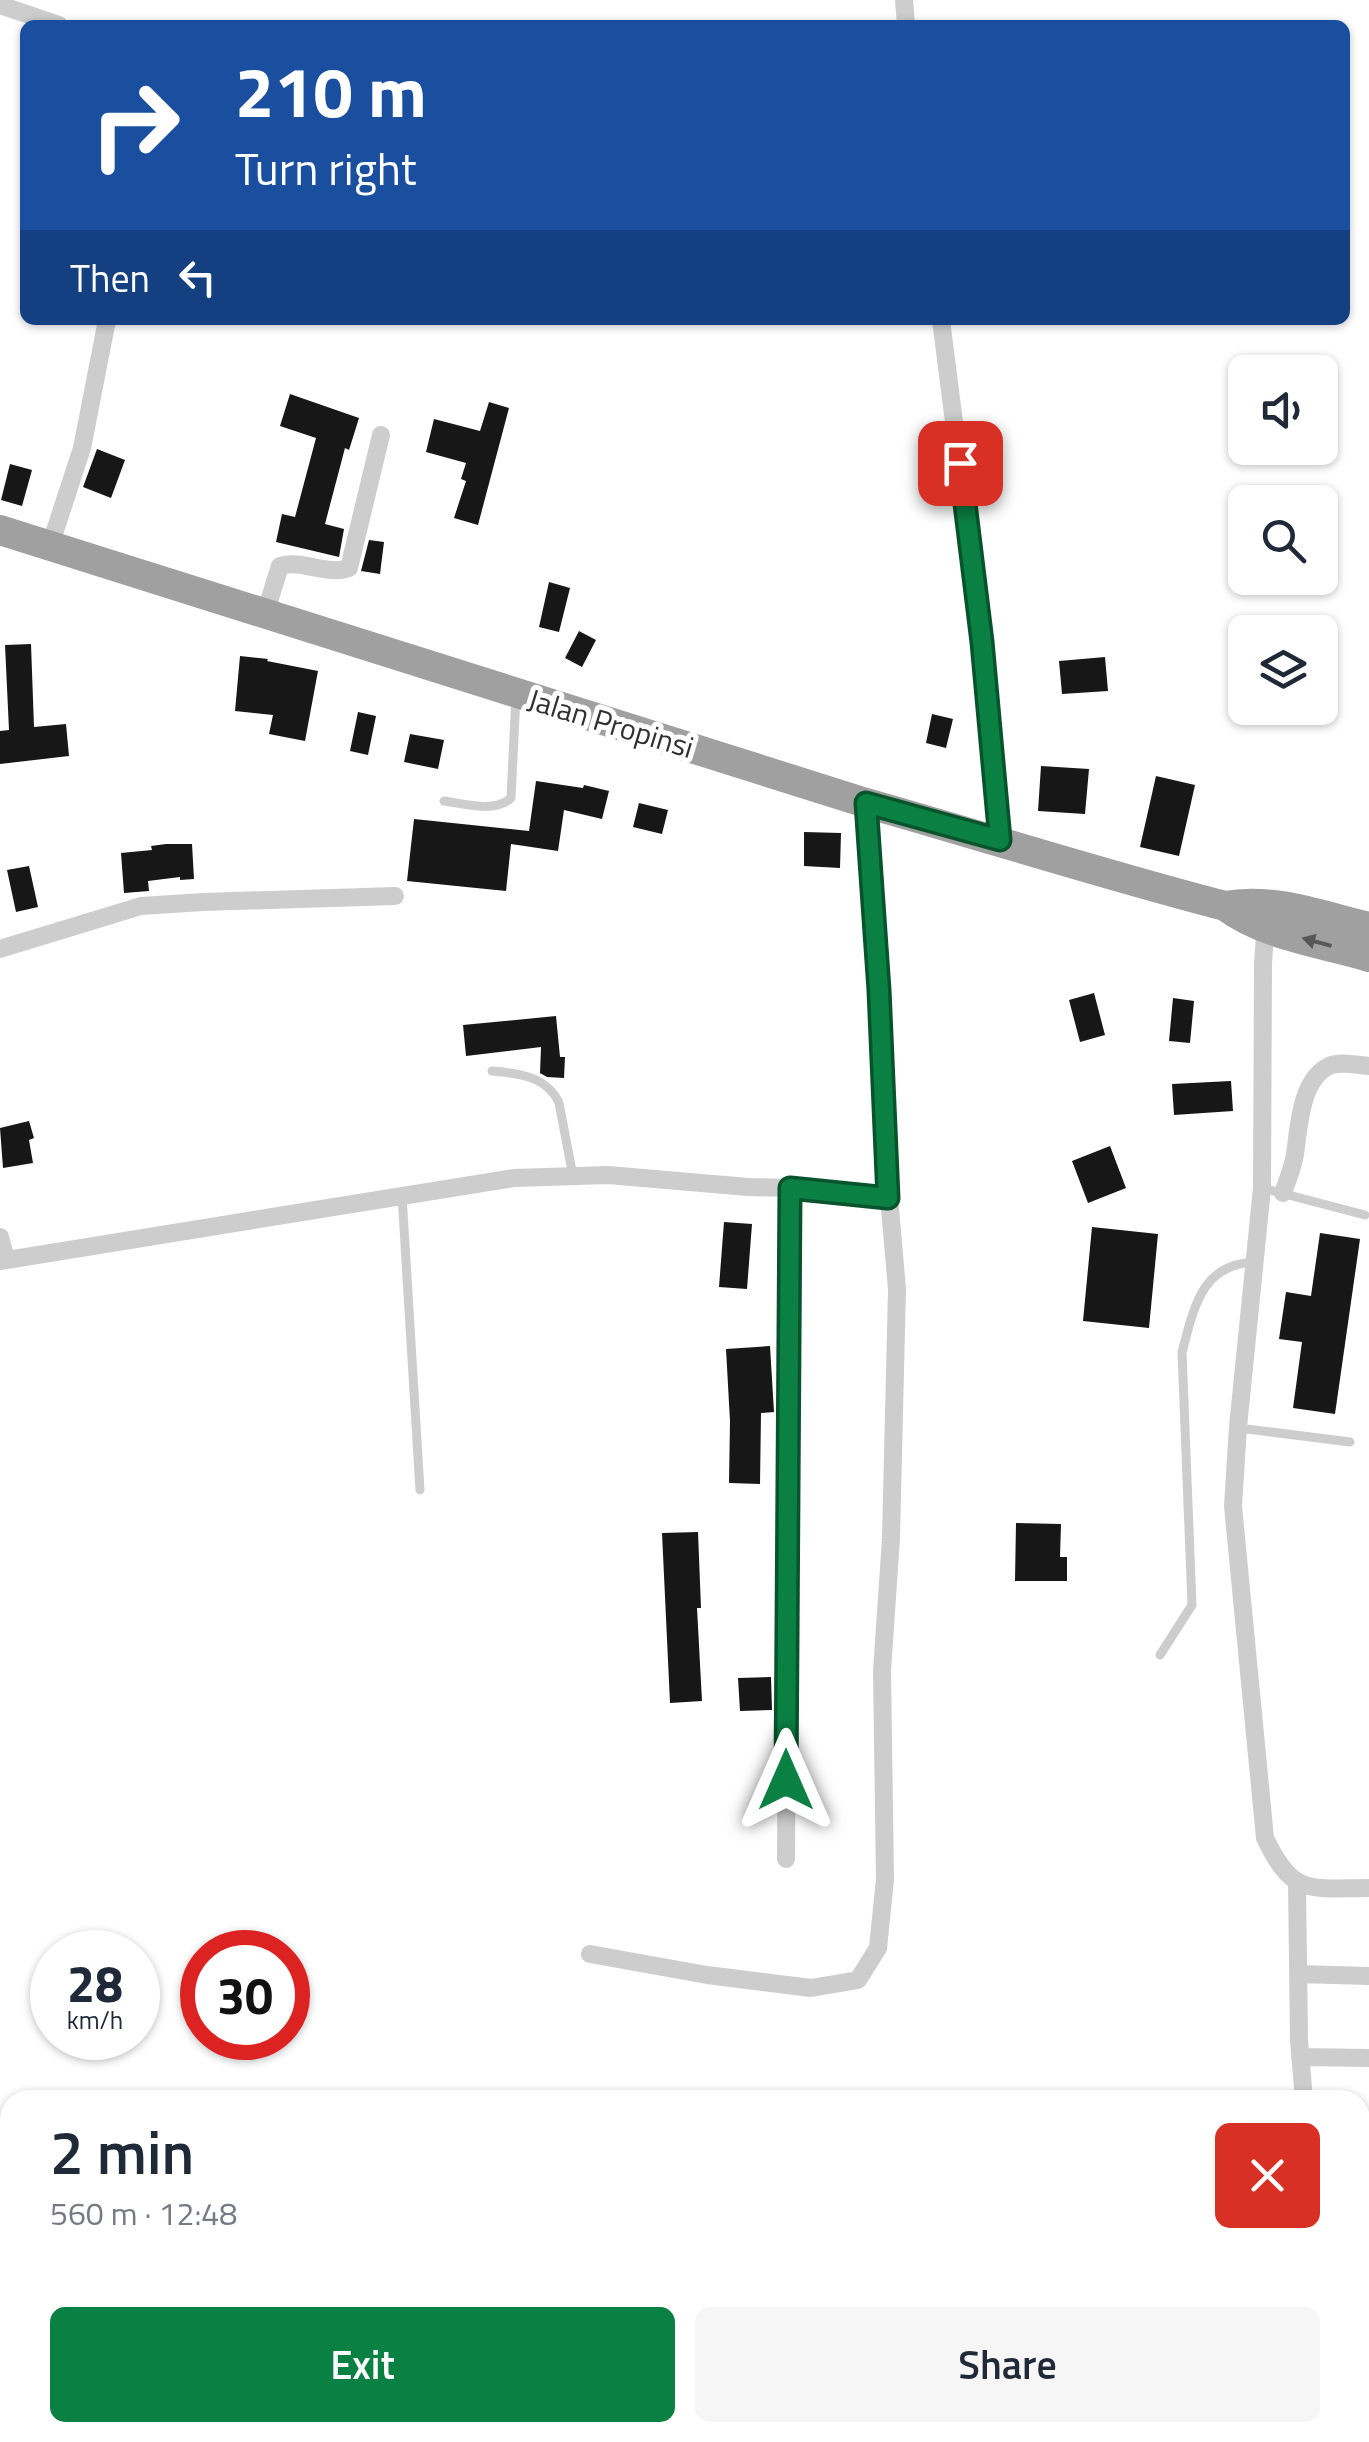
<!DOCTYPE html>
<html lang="en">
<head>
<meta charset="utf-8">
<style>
  body { margin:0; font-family:"Titillium Web",sans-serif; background:#f6f6f7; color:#1f2937; height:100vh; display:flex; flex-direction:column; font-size:38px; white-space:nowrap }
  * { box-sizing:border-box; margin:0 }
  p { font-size:32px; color:#747a83 }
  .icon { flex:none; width:55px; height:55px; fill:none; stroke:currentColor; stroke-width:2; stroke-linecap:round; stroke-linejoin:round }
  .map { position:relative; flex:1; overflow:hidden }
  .side { position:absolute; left:0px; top:2090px; width:1370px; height:352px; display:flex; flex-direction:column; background:#fff; border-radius:30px 30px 0 0; box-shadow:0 2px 8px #0004 }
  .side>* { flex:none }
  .top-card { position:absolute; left:20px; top:20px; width:1330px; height:305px; border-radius:15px; box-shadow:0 2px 8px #0004; background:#1a4fa0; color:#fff; overflow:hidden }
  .fabs { position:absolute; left:1228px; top:355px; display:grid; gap:20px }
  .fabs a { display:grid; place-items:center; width:110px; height:110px; border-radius:15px; background:#fff; box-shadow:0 2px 8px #0004; font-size:50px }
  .speed { position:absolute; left:30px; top:1930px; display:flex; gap:20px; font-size:50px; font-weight:700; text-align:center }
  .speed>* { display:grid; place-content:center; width:130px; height:130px; border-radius:50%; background:#fff; box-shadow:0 2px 8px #0004; line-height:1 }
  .speed small { font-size:25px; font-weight:400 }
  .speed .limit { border:15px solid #d22; background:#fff; color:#111 }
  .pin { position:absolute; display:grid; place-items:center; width:85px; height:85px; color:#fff; margin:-42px; border-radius:20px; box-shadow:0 5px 15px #0006 }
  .me { position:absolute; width:110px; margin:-55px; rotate:0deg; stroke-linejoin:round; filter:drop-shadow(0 0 8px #0008) }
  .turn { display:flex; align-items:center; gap:35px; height:210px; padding:0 50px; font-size:45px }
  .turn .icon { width:130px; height:130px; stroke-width:2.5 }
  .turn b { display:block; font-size:70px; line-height:85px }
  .then { display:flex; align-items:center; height:95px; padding:0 50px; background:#0003; gap:20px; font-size:38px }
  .round { display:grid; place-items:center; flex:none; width:105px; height:105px; border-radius:15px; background:#f6f6f7 }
  .overview { display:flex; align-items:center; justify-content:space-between; height:170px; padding:0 50px }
  h1 { font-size:60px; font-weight:600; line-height:75px }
  .button { display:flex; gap:20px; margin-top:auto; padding:20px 50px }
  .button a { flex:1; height:115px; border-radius:15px; background:#0b8043; color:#fff; font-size:40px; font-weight:600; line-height:115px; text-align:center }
  .button a+a { background:#f6f6f7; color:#1f2937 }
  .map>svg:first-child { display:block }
  .building { fill:#171717 }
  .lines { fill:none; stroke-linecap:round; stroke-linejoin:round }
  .service { stroke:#cdcdcd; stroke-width:9 }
  .minor { stroke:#cdcdcd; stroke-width:18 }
  .trunk { stroke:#a0a0a0; stroke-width:30 }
  .oneway { fill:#575757 }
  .route-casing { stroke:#07532c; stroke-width:25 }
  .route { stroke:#0b8043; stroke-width:18 }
  .labels { text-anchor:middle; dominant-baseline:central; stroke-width:10; stroke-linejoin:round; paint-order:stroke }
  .street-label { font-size:30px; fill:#303030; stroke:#fff }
</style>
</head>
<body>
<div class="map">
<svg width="1369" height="2442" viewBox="0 0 1369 2442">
  <rect width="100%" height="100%" fill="#fff"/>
  <path class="building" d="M290 394 359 418 349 450 345 448 325 524 344 529 339 557 276 542 282 514 295 517 316 438 280 426Z
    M489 402 509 408 478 525 454 518 466 481 461 479 466 463 426 452 434 419 480 431Z
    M97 449 125 460 111 498 83 487Z
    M10 464 32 470 22 506 1 500Z
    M369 540 384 542 380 574 361 571Z
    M549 582 570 588 559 632 539 627Z
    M579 631 596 640 582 667 565 658Z
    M31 644 34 727 66 724 69 756 0 764V731L9 730 5 645Z
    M240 656 268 659 267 661 318 671 305 741 269 734 273 715 235 711Z
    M1105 657 1108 691 1062 694 1059 661Z
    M358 712 376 716 368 755 350 751Z
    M932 714 953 719 946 748 926 743Z
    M410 734 444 740 438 769 404 762Z
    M1041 766 1089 769 1085 814 1038 811Z
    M1156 776 1195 785 1179 856 1140 847Z
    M536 781 583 788 584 785 609 791 602 819 564 810 558 851 511 844 506 891 407 881 414 819 529 831Z
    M639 803 668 810 662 834 633 827Z
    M804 832 841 833 840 868 804 866Z
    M166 844H192L194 879 180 880V877L148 881 149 891 124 893 121 853 152 850 151 846Z
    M29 866 38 907 16 912 7 870Z
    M1094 993 1105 1035 1080 1042 1069 1000Z
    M1173 998 1194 1001 1190 1043 1169 1041Z
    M556 1016 560 1057H565L564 1078 547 1077 540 1073 541 1047 466 1056 463 1025Z
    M1231 1081 1233 1111 1174 1115 1172 1084Z
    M29 1121 34 1138 29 1140 33 1163 3 1168 0 1128Z
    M1110 1146 1126 1188 1088 1203 1072 1161Z
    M724 1222 752 1224 747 1289 719 1287Z
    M1092 1227 1158 1234 1149 1328 1083 1321Z
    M1320 1233 1360 1239 1335 1414 1293 1408 1302 1342 1279 1339 1286 1292 1311 1296Z
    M770 1346 774 1412 761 1413 760 1484 729 1483 730 1421 726 1349Z
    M1016 1523 1061 1524 1060 1557H1067V1581H1015Z
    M698 1532 701 1608H697L702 1701 670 1703 662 1533Z
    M771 1677 772 1710 740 1711 738 1678Z"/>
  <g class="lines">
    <path class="service" d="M444 801C465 804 495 813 511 798L516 696
      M492 1071C517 1073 547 1076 559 1103L573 1176
      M1262 1188 1365 1215
      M402 1195 420 1490
      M1239 1428 1350 1442
      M1160 1655 1192 1605 1182 1352C1194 1308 1201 1264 1255 1262"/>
    <path class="minor" d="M904 0 906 25
      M0 5 59 25
      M941 320 982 642 1000 840
      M50 546 82 448 107 320
      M265 614 280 566C302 559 327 576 349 568L381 435
      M1266 923 1263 963 1262 1188 1238 1427 1233 1506 1265 1838C1293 1897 1310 1888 1369 1888
      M0 949 141 906 203 902 395 896
      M1283 1193C1287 1181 1293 1168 1295 1154 1299 1128 1300 1080 1329 1066 1340 1061 1357 1065 1369 1066
      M0 1237 6 1259
      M0 1261 514 1178 608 1175 748 1187 790 1188 889 1197 879 990 866 803
      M786 1859 790 1188
      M1297 1882 1299 2040 1304 2100
      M590 1954 707 1975 811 1988 858 1980 878 1948 885 1879 882 1671 891 1538 897 1289 889 1197
      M1298 1974 1369 1976
      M1300 2057 1369 2058
      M1360 2140H1369
      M1360 2219H1369
      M1360 2306H1369
      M1360 2410H1369"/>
    <path class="trunk" d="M0 530 866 803C986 837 1105 875 1225 906 1265 936 1322 943 1369 957
      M1225 906C1274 897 1322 916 1369 927"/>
  </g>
  <defs><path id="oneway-solid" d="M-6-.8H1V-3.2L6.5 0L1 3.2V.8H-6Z" transform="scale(2.5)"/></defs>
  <use class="oneway" href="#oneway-solid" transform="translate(1317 942) rotate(-165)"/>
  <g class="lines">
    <g class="route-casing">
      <path id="route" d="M786 1780 790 1188 888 1198 879 990 866 803 1000 840 982 642 960 463"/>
    </g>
    <use href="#route" class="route"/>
  </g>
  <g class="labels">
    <g class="street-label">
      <text transform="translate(611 723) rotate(17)">Jalan Propinsi</text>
    </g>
  </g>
</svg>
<div class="fabs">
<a><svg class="icon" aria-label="sound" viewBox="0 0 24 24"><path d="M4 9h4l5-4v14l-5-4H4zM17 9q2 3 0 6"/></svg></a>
<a><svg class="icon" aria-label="search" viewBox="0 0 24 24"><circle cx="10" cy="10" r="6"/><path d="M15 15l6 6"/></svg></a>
<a><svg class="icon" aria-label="layers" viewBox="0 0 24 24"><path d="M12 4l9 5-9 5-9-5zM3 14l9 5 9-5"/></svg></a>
</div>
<div class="speed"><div>28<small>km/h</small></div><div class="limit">30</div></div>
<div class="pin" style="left:960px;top:463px;background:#d93025"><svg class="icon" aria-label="arrive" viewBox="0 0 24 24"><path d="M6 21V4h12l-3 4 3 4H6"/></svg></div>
<svg class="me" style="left:786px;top:1780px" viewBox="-20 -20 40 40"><path d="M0-17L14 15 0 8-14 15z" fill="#0b8043" stroke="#fff" stroke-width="4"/></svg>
<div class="top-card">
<div class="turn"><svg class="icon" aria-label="right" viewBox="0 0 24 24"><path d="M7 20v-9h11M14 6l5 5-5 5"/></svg><div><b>210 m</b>Turn right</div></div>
<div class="then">Then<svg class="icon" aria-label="left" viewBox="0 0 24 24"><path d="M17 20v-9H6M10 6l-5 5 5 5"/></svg></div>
</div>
<section class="side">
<div class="overview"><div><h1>2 min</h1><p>560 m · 12:48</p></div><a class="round" style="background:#d93025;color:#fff"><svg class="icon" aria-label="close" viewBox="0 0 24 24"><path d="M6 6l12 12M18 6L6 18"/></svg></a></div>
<div class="button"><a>Exit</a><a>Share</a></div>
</section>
</div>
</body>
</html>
